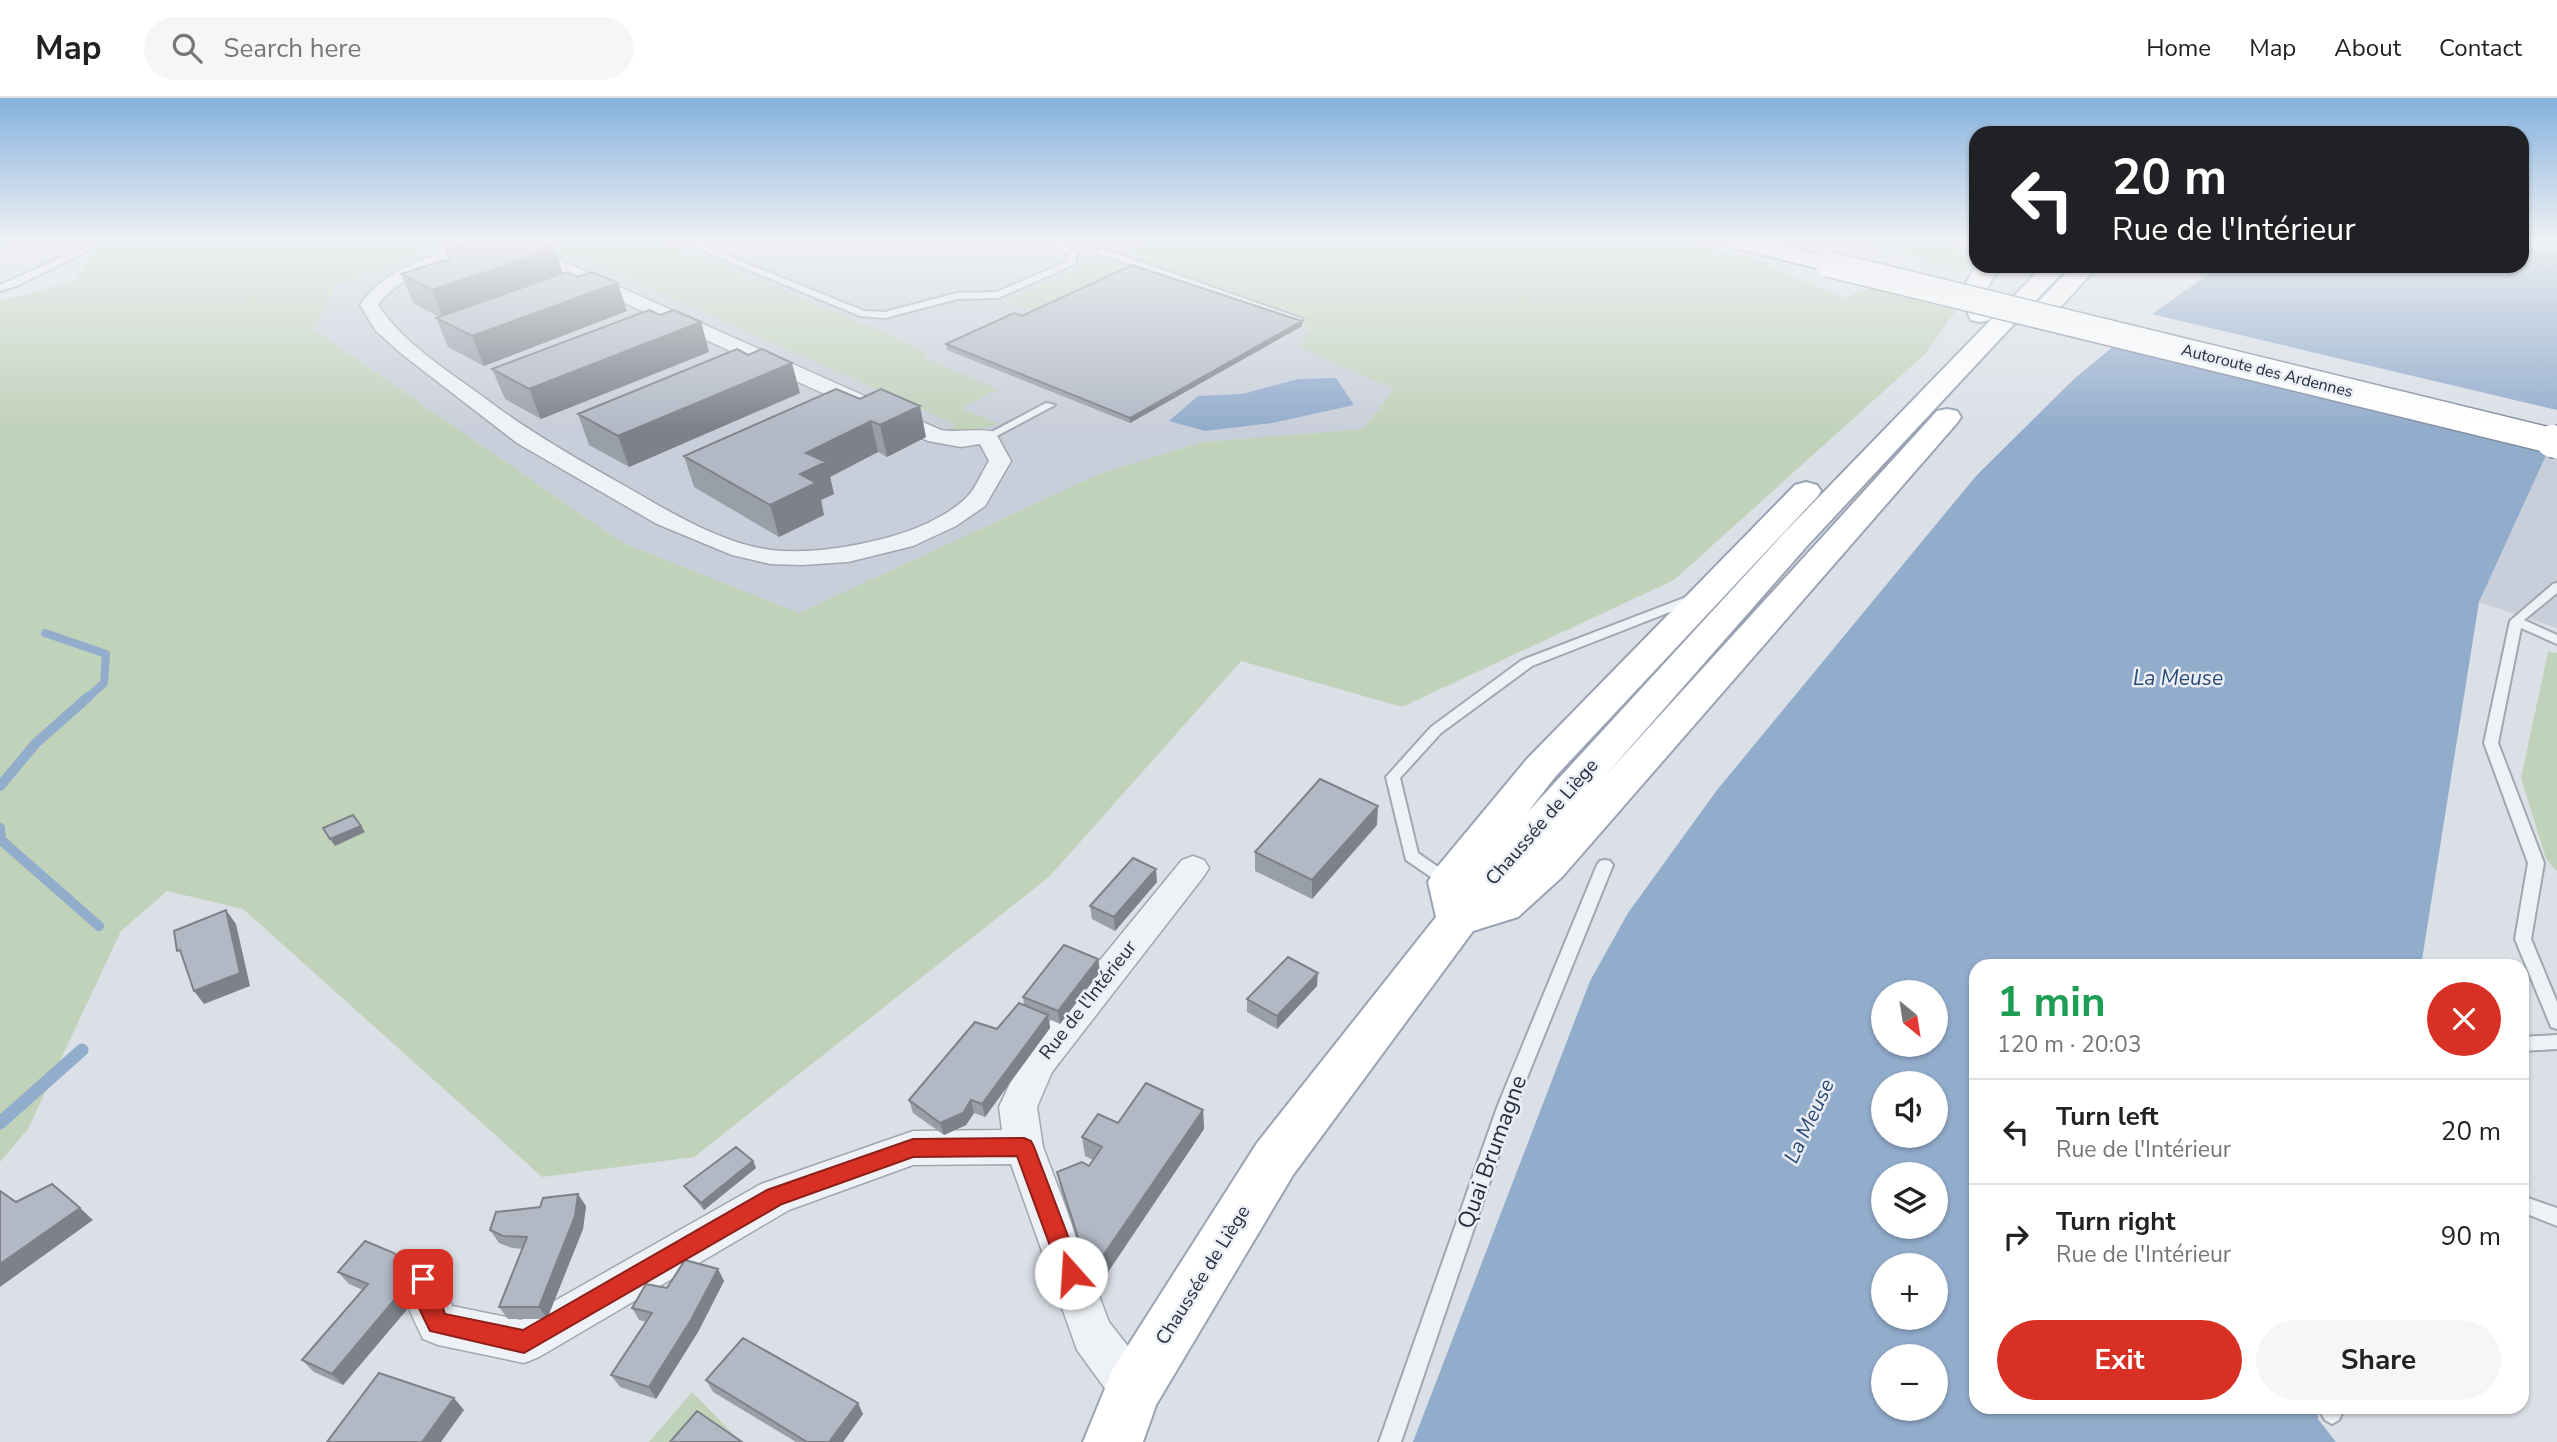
<!DOCTYPE html>
<html lang="en">
<head>
<meta charset="utf-8">
<style>
  body { margin:0; font-family:"Nunito Sans",sans-serif; background:#f6f6f6; color:#222; height:100vh; display:flex; flex-direction:column; font-size:26px; white-space:nowrap }
  * { box-sizing:border-box; margin:0 }
  p { font-size:23px; color:#767676 }
  .icon { flex:none; width:38px; height:38px; fill:none; stroke:currentColor; stroke-width:2; stroke-linecap:round; stroke-linejoin:round }
  .map { position:relative; flex:1; overflow:hidden }
  .details { position:absolute; left:1969px; top:861px; width:560px; height:455px; display:flex; flex-direction:column; background:#fff; border-radius:21px; box-shadow:0 2px 5px #0004 }
  .details>* { flex:none }
  .hud { position:absolute; left:1969px; top:28px; width:560px; height:147px; border-radius:21px; box-shadow:0 2px 5px #0004; background:#202124; color:#fff; overflow:hidden }
  .needle { width:46px; rotate:150deg }
  .fabs { position:absolute; left:1871px; top:882px; display:grid; gap:14px }
  .fabs a { display:grid; place-items:center; width:77px; height:77px; border-radius:50%; background:#fff; box-shadow:0 2px 5px #0004; font-size:35px }
  .pin { position:absolute; display:grid; place-items:center; width:60px; height:60px; color:#fff; margin:-30px; border-radius:14px; box-shadow:0 4px 10px #0006 }
  .me { position:absolute; width:77px; margin:-38px; rotate:341deg; stroke-linejoin:round; filter:drop-shadow(0 0 5px #0008) }
  .turn { display:flex; align-items:center; gap:24px; height:147px; padding:0 28px; font-size:32px }
  .turn .icon { width:91px; height:91px; stroke-width:2.5 }
  .turn b { display:block; font-size:49px; line-height:60px }
  .round { display:grid; place-items:center; flex:none; width:74px; height:74px; border-radius:37px; background:#f6f6f6 }
  .head { display:flex; align-items:center; justify-content:space-between; height:119px; padding:0 28px }
  h1 { font-size:42px; font-weight:700; line-height:52px; color:#1e9e55 }
  .action { display:flex; gap:14px; margin-top:auto; padding:14px 28px }
  .action a { flex:1; height:80px; border-radius:42px; background:#d93025; color:#fff; font-size:28px; font-weight:700; line-height:80px; text-align:center }
  .action a+a { background:#f6f6f6; color:#222 }
  ul { padding:0; list-style:none }
  li { display:flex; align-items:center; gap:21px; height:105px; padding:0 28px; border-top:2px solid #e0e0e0 }
  li div { flex:1 }
  li b { display:block; font-size:26px }
  li em { font-style:normal }
  header { display:flex; align-items:center; gap:42px; box-sizing:border-box; height:98px; padding:0 35px; background:#fff; border-bottom:2px solid #e0e0e0 }
  header strong { font-size:33px }
  nav { display:flex; gap:38px; margin-inline-start:auto; font-size:24px }
  .search { width:490px; height:63px; background:#f6f6f6; display:flex; align-items:center; gap:18px; box-sizing:border-box; padding:0 24px; border-radius:38px; color:#767676; font-size:26px }
  .map>svg:first-child { display:block }
  .built { fill:#c9cfda }
  .green { fill:#c1d2bb }
  .water { fill:#92accc; fill-rule:evenodd }
  .pier { fill:#dbe0e7 }
  .lines { fill:none; stroke-linecap:round; stroke-linejoin:round }
  .stream-far2 { stroke:#92accc; stroke-width:8 }
  .stream-far1 { stroke:#92accc; stroke-width:10 }
  .stream { stroke:#92accc; stroke-width:13 }
  .service-casing { stroke:#a0a7b1; stroke-width:4 }
  .minor-casing { stroke:#a0a7b1; stroke-width:3 }
  .primary-casing { stroke:#99a3b4; stroke-width:4 }
  .motorway-casing { stroke:#818c9f; stroke-width:4 }
  .service { fill:#eef1f5; fill-rule:evenodd }
  .minor { fill:#eef1f5; fill-rule:evenodd }
  .primary { fill:#fff; fill-rule:evenodd }
  .motorway { fill:#fff; fill-rule:evenodd }
  .motorway-bridge-far1-casing { stroke:#818c9f; stroke-width:28; stroke-linecap:butt }
  .motorway-bridge-casing { stroke:#818c9f; stroke-width:35; stroke-linecap:butt }
  .motorway-bridge-far1 { stroke:#fff; stroke-width:25 }
  .motorway-bridge { stroke:#fff; stroke-width:32 }
  .wall { fill:#999fa9 }
  .shaded-wall { fill:#7d828a }
  .building { fill:#b2b9c5; stroke:#7d828a; stroke-width:2 }
  .route { fill:#d93025; stroke:#8d1f18; stroke-width:2 }
  .labels { text-anchor:middle; dominant-baseline:central; stroke-width:5; stroke-linejoin:round; paint-order:stroke }
  .far-street-label { font-size:16px; fill:#242d3f; stroke:#ebeff5 }
  .street-label { font-size:19px; fill:#242d3f; stroke:#ebeff5 }
  .water-label { font-size:21px; font-style:italic; fill:#2a4a76; stroke:#ebeff5 }
  .near-street-label { font-size:23px; fill:#242d3f; stroke:#ebeff5 }
</style>
</head>
<body>
<header>
<strong>Map</strong>
<div class="search"><svg class="icon" aria-label="search" viewBox="0 0 24 24"><circle cx="10" cy="10" r="6"/><path d="M15 15l6 6"/></svg>Search here</div>
<nav><a>Home</a><a>Map</a><a>About</a><a>Contact</a></nav>
</header>
<div class="map">
<svg width="2557" height="1344" viewBox="0 0 2557 1344">
  <rect width="100%" height="100%" fill="#dbe0e7"/>
  <path class="built" d="M466 142H1148L1128 156 1311 231 1300 249 1394 290 1364 331 1202 344 1099 376 799 515 621 444 314 231 335 187Z
    M2557 341V530L2479 504 2548 353Z"/>
  <path class="green" d="M0 142H466L335 187 314 231 621 444 799 515 1099 376 1202 344 1363 331 1394 291 1299 249 1311 230 1127 156 1148 142H1682L1744 158 1845 200 1875 187 1959 208 1925 256 1674 482 1402 609 1241 563 1049 779 694 1059 542 1079 243 811 167 793 121 833 28 1031 0 1064V203L75 183 95 148 0 150Z
    M563 142H660L860 224 928 255 922 259 998 291 962 310 998 326 967 335 946 333 957 327 579 159 565 163 550 157 549 151Z
    M1839 142H1951L1963 156 1972 174Z
    M1101 160 1130 170 1036 214 1007 203Z
    M2548 554 2557 555V773L2546 761 2521 680Z
    M692 1294 741 1344H649Z"/>
  <path class="water" d="M2522 142H2557V341L2548 353 2479 504 2421 868H1976V1309H2318V1321L2336 1344H1413L1590 883 1628 815 1717 692 1976 378 2074 281 2151 217 2220 168H2522ZM1883 894H1936V947H1883ZM1883 985H1936V1038H1883ZM1883 1076H1936V1129H1883ZM1883 1167H1936V1220H1883ZM1883 1258H1936V1311H1883Z
    M1336 280 1354 307 1272 325 1205 333 1169 323 1198 298 1242 296 1298 281Z"/>
  <path class="pier" d="M2147 215 2557 312V347L2110 245Z"/>
  <g class="lines">
    <path class="stream-far2" d="M45 535 106 556 104 585 86 601"/>
    <path class="stream-far1" d="M0 688 36 645 88 599
      M0 730 1 742 99 828"/>
    <path class="stream" d="M0 1025 82 952"/>
    <g class="service-casing">
      <path id="service" d="M677 142H689L864 213 885 214 957 195 997 194 1068 163 1070 156 1038 142H1050L1078 155 1075 166 998 200 957 201 885 220 860 218Z
        M80 151 87 153 19 187 0 193V187Z
        M1097 151H1103L1303 221 1296 223 1097 155Z
        M1046 305 1055 307 991 341 987 342 982 339Z
        M2557 485V495L2524 522 2557 537V546L2521 530 2498 645 2544 765 2531 841 2557 904V931L2551 929 2549 924 2515 841 2528 765 2484 645 2510 523 2553 486Z
        M1694 496 1700 500 1698 503 1532 568 1441 635 1400 680 1418 755 1454 780 1457 784 1454 788H1444L1406 762 1386 679 1431 629 1522 562Z
        M1605 762 1610 763 1613 767 1516 1007 1401 1344H1379L1498 1007 1597 767 1600 763Z
        M2557 937V951L2522 953V939Z
        M2522 1098 2557 1110V1128L2522 1114Z
        M2323 1309H2345L2339 1322 2332 1326 2325 1322 2321 1315Z"/>
    </g>
    <g class="minor-casing">
      <path id="minor" d="M486 142H513L511 146C468 160 407 168 378 207 405 248 452 275 490 304 533 336 579 362 625 388 668 413 722 446 771 452 808 456 846 450 882 441 910 434 946 420 967 399 976 390 982 374 989 363L980 346 961 349 928 343 537 165 531 154 538 142H555L549 154 550 158 941 332C959 335 978 330 995 334L1011 363 985 408 956 428 913 448 848 464 802 467 770 466 732 457 657 426 517 345 403 257 376 233 360 207C388 166 441 156 486 142Z
        M1193 758 1204 762 1209 770 1204 778 1052 974 1037 1009 1043 1049 1109 1224 1149 1275 1155 1291 1149 1307 1133 1313 1117 1307 1077 1252 1011 1066 913 1067 789 1112 539 1259 524 1265 438 1247 423 1241C412 1217 397 1193 408 1167L423 1161 438 1167 452 1208 521 1222 761 1086 913 1033 1002 1032 999 1009 1024 955 1182 762Z"/>
    </g>
    <g class="primary-casing">
      <path id="primary" d="M1976 168H2000L1983 197 1992 217 1989 222 1980 224 1971 222 1959 197Z
        M2043 168H2068L1807 448 1604 679 1937 313 1947 311 1957 313 1961 319 1957 325 1562 779 1518 819 1473 833 1293 1077 1156 1307 1143 1344H1083L1113 1271 1257 1045 1436 819 1428 784 1434 773 1527 661 1795 387 1806 384 1817 387 1821 393 1817 399 1555 679 1527 715 1785 434Z
        M2073 168H2098L2055 215 2046 217 2037 215 2034 210 2037 205Z"/>
    </g>
    <g class="motorway-casing">
      <path id="motorway" d="M1721 142H1761L1836 161 1840 166 1836 171 1828 173 1724 147Z"/>
    </g>
    <use href="#service" class="service"/>
    <use href="#minor" class="minor"/>
    <use href="#primary" class="primary"/>
    <use href="#motorway" class="motorway"/>
    <g class="motorway-bridge-far1-casing">
      <path id="motorway-bridge-far1" d="M1828 166 2557 344"/>
    </g>
    <g class="motorway-bridge-casing">
      <path id="motorway-bridge" d="M2552 343 2557 344"/>
    </g>
    <use href="#motorway-bridge-far1" class="motorway-bridge-far1"/>
    <use href="#motorway-bridge" class="motorway-bridge"/>
  </g>
  <path class="wall" d="M513 146 554 151 563 175 627 213 484 268 448 249 436 220 440 219 413 205 401 176 449 161 447 157Z
    M660 217 701 224 709 254 541 321 505 301 492 271Z
    M1022 218 1302 228 1130 325 947 252 946 246Z
    M836 291 926 339 887 359 878 354 830 379 834 396 821 402 824 417 779 439 694 389 684 358Z
    M800 295 629 369 589 347 578 316Z
    M1377 727 1312 801 1255 773V754Z
    M1157 784 1115 833 1092 821 1090 808Z
    M1098 861 1100 874 1060 926 1049 921 1050 930 985 1019 974 1015 966 1027 944 1037 913 1015 909 1002 997 931 1024 907 1023 899Z
    M1317 888 1277 931 1247 914V901Z
    M1203 1012 1204 1031 1102 1183 1090 1185 1061 1092 1057 1074 1089 1068 1093 1062 1085 1058 1082 1039 1118 1025Z
    M753 1063 756 1070 704 1112 688 1094 684 1088Z
    M586 1108 583 1131 547 1221H508L499 1209 523 1151 512 1150 499 1145 490 1132Z
    M407 1167 417 1179 421 1195 343 1287 314 1274 302 1262 363 1192 349 1186 338 1174Z
    M718 1171 724 1183 698 1234 656 1301 620 1289 611 1277 646 1224 639 1222 632 1210 667 1190Z
    M706 1282 863 1316 843 1344H796L713 1294Z"/>
  <path class="shaded-wall" d="M554 151 564 179 444 221 432 192Z
    M618 185 627 213 484 268 472 238Z
    M1302 223V228L1130 325V320Z
    M701 224 709 254 541 321 529 291Z
    M792 265 800 295 629 369 618 338Z
    M920 308 926 339 887 359 880 327Z
    M871 323 878 354 830 379 834 396 821 402 824 417 779 439 770 407 800 376 806 355Z
    M1378 708 1377 727 1312 801V782Z
    M361 728 365 734 335 748 330 741Z
    M1156 771 1157 784 1115 833 1114 819Z
    M226 812 236 826 250 888 204 906 194 893Z
    M1098 861 1100 874 1060 926 1058 913Z
    M1318 875 1317 888 1277 931V918Z
    M1048 917 1050 930 985 1019 982 1006Z
    M971 1002 974 1015 966 1027 944 1037 940 1025Z
    M1203 1012 1204 1031 1102 1183 1098 1165Z
    M753 1063 756 1070 704 1112 701 1105Z
    M578 1096 586 1108 583 1131 547 1221 539 1209Z
    M80 1110 93 1122 0 1189V1166Z
    M407 1167 417 1179 421 1195 343 1287 332 1276Z
    M718 1171 724 1183 698 1234 656 1301 649 1289Z
    M454 1300 464 1312 441 1344H422Z
    M858 1305 863 1316 843 1344H829Z"/>
  <path class="building" d="M499 142H504L513 146 525 142H535L554 151 432 192 401 176 452 160 447 157 448 154 463 146Z
    M1132 167 1302 223 1130 320 946 246 1014 215 1022 218Z
    M567 174 578 179 592 174 618 185 472 238 436 220Z
    M649 212 660 217 674 212 701 224 529 291 492 271Z
    M737 251 748 257 762 251 792 265 618 338 578 316Z
    M836 291 860 301 881 291 920 308 880 327 871 323 806 355 826 364 800 376 816 385 770 407 684 358Z
    M1320 681 1378 708 1312 782 1255 754Z
    M353 717 361 728 330 741 323 730Z
    M1133 760 1156 771 1114 819 1090 808Z
    M226 812 240 875 194 893 180 852 177 853 174 833Z
    M1064 847 1098 861 1058 913 1023 899Z
    M1288 859 1318 875 1277 918 1247 901Z
    M1019 905 1048 917 982 1006 971 1002 963 1015 940 1025 909 1002 975 924 997 931Z
    M1146 985 1203 1012 1098 1165 1087 1167 1057 1074 1082 1064 1089 1068 1102 1049 1082 1039 1098 1016 1118 1025Z
    M736 1049 753 1063 701 1105 684 1088Z
    M52 1086 80 1110 0 1166V1093L16 1104Z
    M578 1096 575 1118 539 1209H499L527 1139 503 1138 490 1132 496 1114 540 1109 543 1100Z
    M365 1143 394 1155 407 1167 411 1182 332 1276 302 1262 368 1186 338 1174Z
    M685 1162 718 1171 691 1222 649 1289 611 1277 652 1215 632 1210 646 1186 667 1190Z
    M743 1240 858 1305 829 1344H807L706 1282Z
    M379 1275 454 1300 422 1344H327Z
    M697 1313 742 1344H670Z"/>
  <linearGradient id="sky" x2="0" y2="1"><stop stop-color="#85b1dd"/><stop offset="0.43" stop-color="#eff1f4"/><stop offset="1" stop-color="#eff1f4" stop-opacity="0"/></linearGradient>
  <rect width="2557" height="331" fill="url(#sky)"/>
  <path class="route" d="M1024 1040 1031 1043 1034 1049 1082 1175 1079 1183 1071 1186 1063 1183 1060 1175 1017 1058 913 1059 782 1106 524 1255 430 1233C422 1216 407 1192 415 1174L423 1171 431 1174 445 1216 523 1232 767 1092 913 1041Z"/>
  <g class="labels">
    <g class="far-street-label">
      <text transform="translate(2267 273) rotate(14)">Autoroute des Ardennes</text>
    </g>
    <g class="street-label">
      <text transform="translate(1542 724) rotate(-49)">Chaussée de Liège</text>
      <text transform="translate(1088 902) rotate(-52)">Rue de l'Intérieur</text>
      <text transform="translate(1203 1177) rotate(-58)">Chaussée de Liège</text>
    </g>
    <g class="water-label">
      <text x="2178" y="580">La Meuse</text>
      <text transform="translate(1809 1023) rotate(-65)">La Meuse</text>
    </g>
    <g class="near-street-label">
      <text transform="translate(1492 1054) rotate(-70)">Quai Brumagne</text>
    </g>
  </g>
</svg>
<div class="fabs">
<a><svg class="needle" viewBox="-14 -14 28 28"><path d="M0-13l5 13h-10z" fill="#e53935"/><path d="M0 13l5-13h-10z" fill="#767676"/></svg></a>
<a><svg class="icon" aria-label="sound" viewBox="0 0 24 24"><path d="M4 9h4l5-4v14l-5-4H4zM17 9q2 3 0 6"/></svg></a>
<a><svg class="icon" aria-label="layers" viewBox="0 0 24 24"><path d="M12 4l9 5-9 5-9-5zM3 14l9 5 9-5"/></svg></a>
<a>+</a>
<a>−</a>
</div>
<div class="pin" style="left:423px;top:1181px;background:#d93025"><svg class="icon" aria-label="arrive" viewBox="0 0 24 24"><path d="M6 21V4h12l-3 4 3 4H6"/></svg></div>
<svg class="me" style="left:1071px;top:1175px" viewBox="-20 -20 40 40"><circle r="19" fill="#fff"/><path d="M0-13L10 11 0 6-10 11z" fill="#d93025"/></svg>
<div class="hud">
<div class="turn"><svg class="icon" aria-label="left" viewBox="0 0 24 24"><path d="M17 20v-9H6M10 6l-5 5 5 5"/></svg><div><b>20 m</b>Rue de l'Intérieur</div></div>
</div>
<section class="details">
<div class="head"><div><h1>1 min</h1><p>120 m · 20:03</p></div><a class="round" style="background:#d93025;color:#fff"><svg class="icon" aria-label="close" viewBox="0 0 24 24"><path d="M6 6l12 12M18 6L6 18"/></svg></a></div>
<ul>
<li><svg class="icon" aria-label="left" viewBox="0 0 24 24"><path d="M17 20v-9H6M10 6l-5 5 5 5"/></svg><div><b>Turn left</b><p>Rue de l'Intérieur</p></div><em>20 m</em></li>
<li><svg class="icon" aria-label="right" viewBox="0 0 24 24"><path d="M7 20v-9h11M14 6l5 5-5 5"/></svg><div><b>Turn right</b><p>Rue de l'Intérieur</p></div><em>90 m</em></li>
</ul>
<div class="action"><a>Exit</a><a>Share</a></div>
</section>
</div>
</body>
</html>
